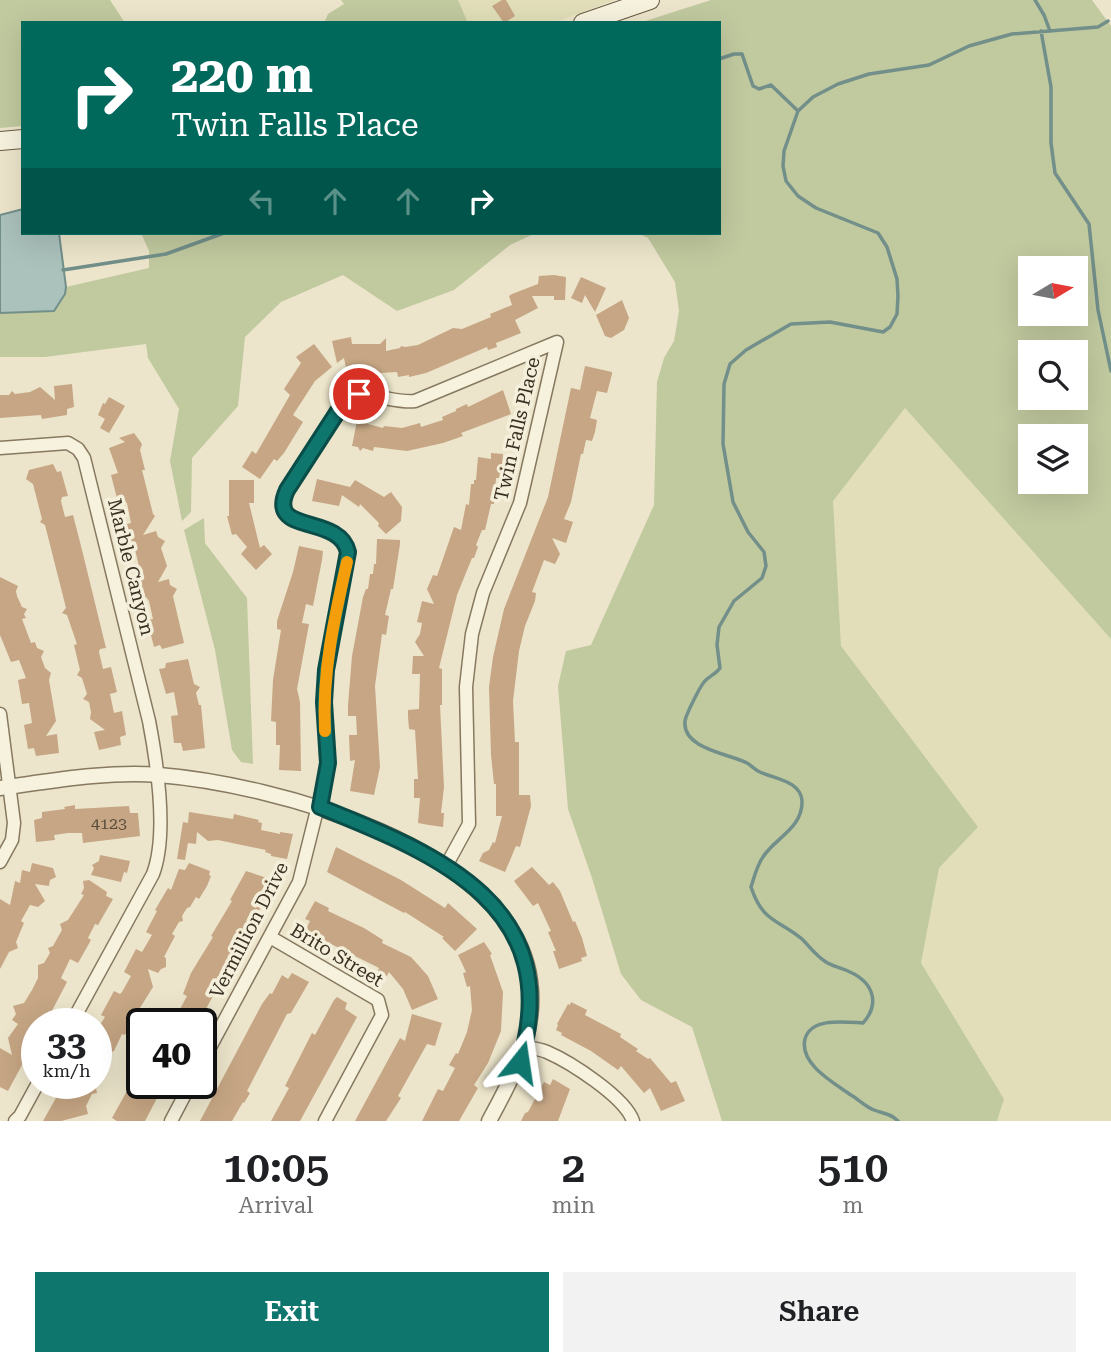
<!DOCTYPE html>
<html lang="en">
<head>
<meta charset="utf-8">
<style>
  body { margin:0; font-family:"Roboto Serif",serif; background:#f2f2f2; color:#202124; height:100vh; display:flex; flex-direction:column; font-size:26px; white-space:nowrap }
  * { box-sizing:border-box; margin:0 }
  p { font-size:23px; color:#757577 }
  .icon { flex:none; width:38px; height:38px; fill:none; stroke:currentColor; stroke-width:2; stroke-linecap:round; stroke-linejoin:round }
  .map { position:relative; height:1121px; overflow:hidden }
  .side { display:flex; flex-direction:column; background:#fff; flex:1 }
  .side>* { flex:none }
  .banner { position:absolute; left:21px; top:21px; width:700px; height:214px; border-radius:0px; box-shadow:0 7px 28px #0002; background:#00695c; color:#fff; overflow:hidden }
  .needle { width:46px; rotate:80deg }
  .controls { position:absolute; left:1018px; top:256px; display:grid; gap:14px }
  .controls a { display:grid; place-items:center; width:70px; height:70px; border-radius:0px; background:#fff; box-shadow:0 7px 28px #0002; font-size:35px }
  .speed { position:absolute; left:21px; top:1008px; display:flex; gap:14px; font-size:35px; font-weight:700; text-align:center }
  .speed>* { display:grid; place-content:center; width:91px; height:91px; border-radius:50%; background:#fff; box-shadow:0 7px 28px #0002; line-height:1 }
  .speed small { font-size:18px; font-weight:400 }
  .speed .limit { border:4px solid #111; border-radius:10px; background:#fff; color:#111 }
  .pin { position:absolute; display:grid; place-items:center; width:60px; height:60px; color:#fff; margin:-30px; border:4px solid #fff; border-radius:50%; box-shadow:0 2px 7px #0007 }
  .me { position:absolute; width:77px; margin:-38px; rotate:15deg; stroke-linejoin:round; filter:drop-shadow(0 0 5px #0008) }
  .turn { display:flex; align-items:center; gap:24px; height:147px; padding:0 35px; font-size:32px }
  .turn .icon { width:91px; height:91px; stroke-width:2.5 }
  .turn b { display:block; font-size:49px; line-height:60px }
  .lanes { display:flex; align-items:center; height:66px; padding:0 35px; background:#0003; justify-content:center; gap:35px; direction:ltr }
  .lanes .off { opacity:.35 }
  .eta { display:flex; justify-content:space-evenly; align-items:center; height:119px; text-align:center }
  .eta b { font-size:42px; font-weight:600; line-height:49px }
  .button { display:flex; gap:14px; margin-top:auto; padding:14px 35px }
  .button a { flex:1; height:80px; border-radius:0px; background:#0f766e; color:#fff; font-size:28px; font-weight:600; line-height:80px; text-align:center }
  .button a+a { background:#f2f2f2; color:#202124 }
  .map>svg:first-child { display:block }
  .farmland { fill:#e1deb9 }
  .green { fill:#c1c99f; fill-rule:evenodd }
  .water { fill:#abc1bc; stroke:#728f8a; stroke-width:2 }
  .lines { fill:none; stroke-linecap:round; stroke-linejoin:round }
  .stream { stroke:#728f8a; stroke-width:3.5 }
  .building { fill:#c6a684 }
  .minor-casing { stroke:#877960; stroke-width:15 }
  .tertiary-casing { stroke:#877960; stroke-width:17 }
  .secondary-casing { stroke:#695a43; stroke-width:20 }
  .minor { stroke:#f7f2de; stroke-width:12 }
  .tertiary { stroke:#f7f2de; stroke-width:14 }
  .secondary { stroke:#f7f2de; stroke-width:18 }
  .route-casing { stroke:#0a4d48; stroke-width:18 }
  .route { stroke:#0f766e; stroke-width:12 }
  .slow { stroke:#f59e0b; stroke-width:12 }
  .labels { text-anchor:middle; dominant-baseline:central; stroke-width:7; stroke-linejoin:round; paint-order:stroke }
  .number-label { font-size:16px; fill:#5c4d3a }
  .street-label { font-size:19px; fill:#392f22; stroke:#f4efda }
</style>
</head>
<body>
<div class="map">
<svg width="1111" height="1121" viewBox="0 0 1111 1121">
  <rect width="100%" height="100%" fill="#ece5cb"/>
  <path class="farmland" d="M458 0H615L553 23H468Z
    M905 408 1111 639V1121H997L1004 1099 921 963 939 868 977 827 841 646 832 501Z"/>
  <path class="green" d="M0 0H110L125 23H23V126L0 128Z
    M341 0H458L468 23H324L328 14 344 4Z
    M711 0H1092L1111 26V639L905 408 833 501 841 646 978 827 939 868 921 963 1004 1099 997 1121H722L692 1027 641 1000 621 974 592 878 568 809 558 686 566 651 591 645 654 505 657 382 664 358 674 341 679 311 675 282 648 238 638 233H719V23H639ZM1031 268H1076V313H1031ZM1031 352H1076V397H1031ZM1031 436H1076V481H1031Z
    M141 233H536L510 245 454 290 397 311 343 275 281 302 245 337 238 406 192 458 191 512 182 521 170 461 179 409 148 358 146 344 45 357H0V313L53 311 65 294 66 287 149 268V251Z
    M204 518 205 543 247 598 253 764 241 762 232 750 215 650 184 530Z"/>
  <path class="water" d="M23 209V233H59L66 287 65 294 54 311 0 313V215Z"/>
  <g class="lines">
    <path class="stream" d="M1035 0 1044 15 1050 31
      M1041 31 1051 87V143L1055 173 1089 224 1098 310 1111 371
      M719 59 734 54H742L753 86 759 89 771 85 798 111
      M63 270 166 254 224 233
      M898 1121C890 1113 884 1114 874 1110 866 1107 858 1099 851 1095 834 1083 799 1064 805 1039 811 1017 845 1022 863 1023 880 1004 874 983 850 972 842 968 834 967 826 962 816 956 810 947 802 939 778 919 763 923 751 887 754 878 757 865 763 857 775 838 803 828 802 801 801 781 775 779 760 772 755 770 752 766 747 763 730 754 682 749 685 721 686 714 700 687 704 682 709 676 716 674 720 668L717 645 719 627 734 601 762 578 766 566 764 552 748 532 733 502 723 444 724 384 730 364 746 350 791 324 830 322 883 332 890 327 897 314 898 296 897 279 887 247 878 233 816 208 798 196 786 181 783 166 784 151 798 111 813 97 838 84 869 74 929 65 969 46 994 39 1012 34 1098 27 1108 21"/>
  </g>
  <path class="building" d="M502 0H506L515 16 504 23 492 6Z
    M554 275 566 277 565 300H554V296H532L538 308 515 320 521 333 496 343 497 347 488 350 487 347 426 373 409 377V375L398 377 397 372 363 374V364L346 368 344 358 337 363 332 341 351 337 352 344H380L386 338V351L400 348 401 346 405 347 418 345 453 328 462 329 491 317 490 314 512 305 509 296 512 294 538 284 539 276Z
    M581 277 606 288 595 312 585 295 582 303 571 298Z
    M622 300 629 318 624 330 611 338 605 336 596 315Z
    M314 344 332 367 315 381 293 415 303 422 284 453 277 461 274 459 260 479 242 467 252 451 256 454 290 395 284 389 301 363 296 357Z
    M585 366 612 372V374L607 393 597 391 590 418 597 420 595 432 592 441 586 440 583 454H581L571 502 564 519 573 522 566 543 552 538 560 554 555 564 544 560 532 592 536 593 535 601 525 626 519 651 513 701 515 742H519V795H530L531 806 520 847 516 846 505 872 479 861 483 853 489 850 493 842 495 843 502 816H496V784H494L491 755 489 687 493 657 504 609 548 497 571 388 580 390Z
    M72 384 74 407 67 409V415L42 419 41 415 0 418V395H9L12 391 15 394 30 392 40 387 55 400 54 386Z
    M503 390 511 414 461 433 463 436 443 443 407 451 374 447 373 451 363 448 360 451 358 447 352 446 357 421 383 428 384 426 402 428 420 423 421 427 443 420 442 417 456 411V409L467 404 468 407Z
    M109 397 125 406 109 433 100 428 105 419 98 415 103 403 105 404Z
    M134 433 142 444 140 450 145 470H142L153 514 155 516 143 535 156 531 158 537 165 541 161 548 167 566 158 582 169 579 170 585 177 589 173 596 184 643 162 649 160 645 154 647 147 620 153 619 149 601 146 597 142 598 135 572 140 571 135 549 130 550 123 525 131 523 127 503 124 501 118 502 111 475 118 473 109 448 125 442 119 438Z
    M491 453 503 454 501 478H496L494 504H491L485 530H482L476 545 478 547 474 558H472L457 595 439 668 442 669V705H440L444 787 441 813H444L443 827 429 825 418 823 420 798H414V779H418L415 730 409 729 408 717V710L419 709 420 674H412L413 656H424L415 642 420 634 422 623 417 622 422 601 434 604 427 589 433 575 437 576 454 527 461 530 466 504 469 505 471 484H474V480H476L478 457 491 459Z
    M53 464 57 472 61 471 68 496 62 497 61 501 65 517 73 515 82 550 106 648 100 649 99 652 103 669 111 667 117 692 110 694 114 713 122 711 126 735 120 737 121 745 99 750 94 732 105 730 90 719 91 712 89 702 83 699 87 694 82 678 77 675 80 670 74 645 77 644 67 615 62 613 66 608 45 525 40 522 42 519 33 484 26 479 29 470Z
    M317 479 350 487 355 480 384 497 391 492 402 507 401 521 386 534 378 526 379 523 360 504 359 507 342 495 339 506 312 501Z
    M229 480H254V503H249L260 548 264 545 272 554 256 570 241 554 247 547 236 534 232 535 227 516H229Z
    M377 539 400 540V544L393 589H391L385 615 389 616 386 635 382 634 375 686 380 767 374 795 350 791 355 760 350 761 349 735H357L356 716H348V705L352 656 363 597 366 589H368L370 574H373L374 564H376Z
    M299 546 323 551 322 560 313 606 306 604 302 623 309 624 297 689 300 702 301 771 279 770 280 745H276V722L271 721 273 680 281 630 277 629V621L293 572Z
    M0 577 18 586 16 591 17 596 22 607 27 609 24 614 26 618 22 619 31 643 35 642 37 648 44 651 41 657 45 668 51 673 49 680 56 721 46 736 57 734 59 753 36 756 34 748 28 749 24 725 32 723 29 703 22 704 18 680 26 678 19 660 11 662 0 635Z
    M188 659 194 684 200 687 196 693 199 705H201L205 748 183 751 181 743H174L171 716 178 715 174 692 166 694 159 669 165 668 166 663Z
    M75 805V809L129 806 130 813H138L140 836 83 843 82 833H68L54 835 55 840 36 842 34 820 42 818V812L65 809 64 807Z
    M189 812 233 819 234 814 242 816 259 820 258 822 262 823 261 830 280 834V832L293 834 287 859 271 856V854L265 852 266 850 218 840 208 841 197 832 196 844 188 843 185 860 177 859 183 822 188 823Z
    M336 847 401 880 445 908 448 903 477 929 455 951 442 938 444 937 405 912 404 913 327 872Z
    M100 855 130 861 127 873 124 872 121 882 91 875 94 868 92 865 99 861Z
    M32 863 53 868 56 877 50 880 49 886 35 884 45 901 38 907 30 905 21 921 24 923 16 942 18 948 9 952 0 969V899L10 905 15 881 20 883 22 870 30 872Z
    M189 863 210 871 209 875 211 876 207 886 199 899 196 897 190 907 187 908 182 916 183 921 179 922 172 934 175 936 164 957 166 958V967L161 969 158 973 148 969 153 987 130 1024V1031L124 1035 122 1034 114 1051 109 1053 96 1077V1031L105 1017 101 1015 114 991 120 994 122 992 131 976 124 972 136 949 142 952 152 935 146 932 157 911 155 910 168 888 171 890 179 869 185 870Z
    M532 867 549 885 553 882 560 891 573 922 575 921 582 938 587 956 581 958 582 961 559 969 553 951H556L548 932 551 931 538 903 533 906 514 881Z
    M246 871 267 878 265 884 272 887 244 937 248 939 242 949 236 954 201 1018 212 1024H172L187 996 183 994 191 973 213 937 211 936 232 901 230 900Z
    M89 880 107 892 106 896 113 899 98 925 95 924 88 938 91 940 78 963 70 959 61 978 67 982 45 1024H37V1045L33 1052 30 1050 8 1091 0 1087V1048L12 1055 8 1038 18 1024 12 1020 16 1014 13 1006 24 1003 32 990 38 978V965L44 963 50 953 48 948 53 946 58 937 62 930 60 924 68 920 84 895 81 894 84 888 83 881Z
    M315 901 329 908 328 911 364 928 383 940 382 943 411 957 428 976 438 999 412 1010 403 989 389 972 387 976 378 971 379 968 305 931 310 921 305 919Z
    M484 942 492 954 490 955 503 992 501 1031 488 1063 474 1085 478 1088 459 1121H422L438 1089 443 1091 455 1068 449 1065 456 1053 458 1054 467 1032 472 1010 470 986 467 987 463 973 466 972 458 955Z
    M292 973 309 982 291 1013 287 1014 247 1091 250 1093 244 1103 243 1102 232 1121H200L262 1004 270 993 272 994 282 975 288 979Z
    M337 997 347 1003 345 1009 357 1017 351 1028 300 1121H271L289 1088 285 1086 312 1033 315 1035 334 1000Z
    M571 1002 587 1010 585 1015 621 1034 620 1037 638 1049 636 1051 648 1059 650 1058 671 1083 676 1081 685 1101 661 1111 650 1088 644 1093 621 1066 618 1070 591 1051 561 1035 562 1033 556 1030 558 1025 557 1024 568 1004 570 1005Z
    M412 1014 442 1023 435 1046 427 1044 398 1096 401 1098 386 1121H355L400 1038 405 1041Z
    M142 1055V1083H165L145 1121H117L112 1118 133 1080 129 1078Z
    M553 1079 570 1089 558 1121H521L525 1113 528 1112 544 1082 550 1085Z
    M73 1083H95L97 1093 92 1094 86 1106 88 1114 61 1121H43L57 1096 60 1098 63 1092H69Z"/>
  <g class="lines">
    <g class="minor-casing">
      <path id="minor" d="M0 448 68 443 78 449 84 458 149 721C157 763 168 834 153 874L71 1024
        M0 714 14 823 12 840 0 862
        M270 937 378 1000 382 1015 325 1121
        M525 1047C532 1048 540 1049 547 1052 570 1062 625 1097 633 1121
        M201 1064 299 882 327 770 324 702 326 670 348 552C342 525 310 527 289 518L283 506 287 490 342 405C361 385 391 404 415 401L557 342 520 503 483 593 472 634 466 687 469 824 446 866
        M15 1121 20 1116 38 1083
        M171 1121 191 1083"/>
    </g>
    <g class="tertiary-casing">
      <path id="tertiary" d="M0 788C52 781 106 771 159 775 271 784 513 847 530 981 537 1034 513 1077 489 1121"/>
    </g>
    <g class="secondary-casing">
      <path id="secondary" d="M583 23 650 0
        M0 141 23 139"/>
    </g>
    <use href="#minor" class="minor"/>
    <use href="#tertiary" class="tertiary"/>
    <use href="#secondary" class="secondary"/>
  </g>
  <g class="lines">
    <g class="route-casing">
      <path id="route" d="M359 394 349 398 342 405 287 490C266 536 339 513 348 552L326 670 324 702 328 763 320 807C440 855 566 907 520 1062"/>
    </g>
    <use href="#route" class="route"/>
    <path class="slow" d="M325 731C322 673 334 619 347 562"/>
  </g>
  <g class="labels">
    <g class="number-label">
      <text x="109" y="823">4123</text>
    </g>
    <g class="street-label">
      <text transform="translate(517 429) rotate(-77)">Twin Falls Place</text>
      <text transform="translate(131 567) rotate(76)">Marble Canyon</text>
      <text transform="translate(249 930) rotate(-63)">Vermillion Drive</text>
      <text transform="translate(337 955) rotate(31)">Brito Street</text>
    </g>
  </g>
</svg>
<div class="controls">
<a><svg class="needle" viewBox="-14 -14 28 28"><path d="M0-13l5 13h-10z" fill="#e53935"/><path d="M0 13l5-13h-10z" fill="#757577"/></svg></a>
<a><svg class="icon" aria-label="search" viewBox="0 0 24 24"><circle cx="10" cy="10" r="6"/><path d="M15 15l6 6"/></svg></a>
<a><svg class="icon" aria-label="layers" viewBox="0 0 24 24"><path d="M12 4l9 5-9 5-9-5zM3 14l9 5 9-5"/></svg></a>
</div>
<div class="speed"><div>33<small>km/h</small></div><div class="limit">40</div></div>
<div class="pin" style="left:359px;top:394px;background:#d93025"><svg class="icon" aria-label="arrive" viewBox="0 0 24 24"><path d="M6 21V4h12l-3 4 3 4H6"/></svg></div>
<svg class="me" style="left:520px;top:1062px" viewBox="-20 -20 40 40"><path d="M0-17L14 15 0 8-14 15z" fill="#0f766e" stroke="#fff" stroke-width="4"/></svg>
<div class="banner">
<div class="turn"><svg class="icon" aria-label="right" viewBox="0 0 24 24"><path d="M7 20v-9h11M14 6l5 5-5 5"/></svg><div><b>220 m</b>Twin Falls Place</div></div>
<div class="lanes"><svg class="icon off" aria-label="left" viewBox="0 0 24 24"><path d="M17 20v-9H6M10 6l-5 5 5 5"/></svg><svg class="icon off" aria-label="ahead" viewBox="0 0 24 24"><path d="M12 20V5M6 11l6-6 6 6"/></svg><svg class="icon off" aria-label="ahead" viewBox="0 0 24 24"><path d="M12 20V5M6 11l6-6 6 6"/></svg><svg class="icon" aria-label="right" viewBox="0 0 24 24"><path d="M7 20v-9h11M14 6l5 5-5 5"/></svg></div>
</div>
</div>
<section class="side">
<div class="eta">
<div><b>10:05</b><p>Arrival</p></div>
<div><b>2</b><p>min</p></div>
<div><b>510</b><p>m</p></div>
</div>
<div class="button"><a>Exit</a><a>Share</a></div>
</section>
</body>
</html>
